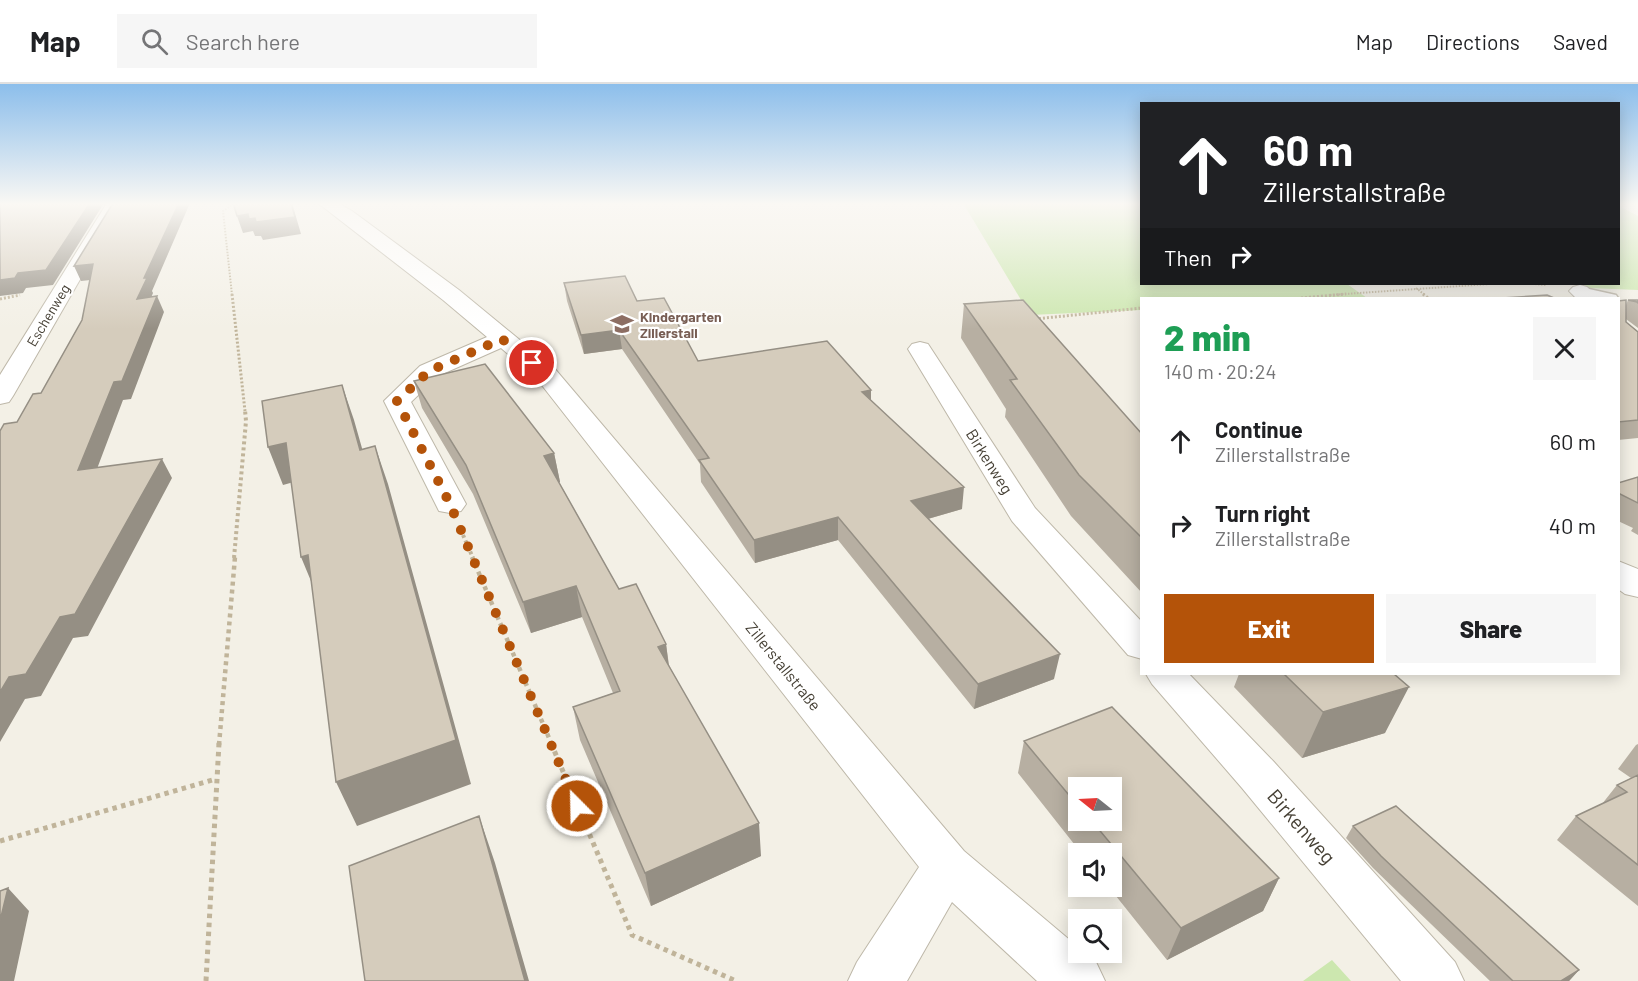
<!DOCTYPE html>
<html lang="en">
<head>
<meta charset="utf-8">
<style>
  body { margin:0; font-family:Barlow,sans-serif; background:#f6f6f6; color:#202124; height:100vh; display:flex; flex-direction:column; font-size:22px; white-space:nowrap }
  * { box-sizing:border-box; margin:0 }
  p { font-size:20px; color:#757577 }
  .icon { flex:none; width:33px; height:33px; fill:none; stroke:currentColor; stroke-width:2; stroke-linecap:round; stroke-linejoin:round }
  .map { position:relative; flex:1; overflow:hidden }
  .side { position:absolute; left:1140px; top:213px; width:480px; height:378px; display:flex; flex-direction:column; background:#fff; border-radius:0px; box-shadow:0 3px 15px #0003 }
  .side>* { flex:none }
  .guide { position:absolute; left:1140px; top:18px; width:480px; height:183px; border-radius:0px; box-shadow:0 3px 15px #0003; background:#202124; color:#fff; overflow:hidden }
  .needle { width:39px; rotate:288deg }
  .buttons { position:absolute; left:1068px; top:693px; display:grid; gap:12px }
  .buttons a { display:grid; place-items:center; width:54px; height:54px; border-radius:0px; background:#fff; box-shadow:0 3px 15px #0003; font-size:30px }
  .pin { position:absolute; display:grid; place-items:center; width:51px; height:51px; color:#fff; margin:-26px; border:3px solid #fff; border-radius:50%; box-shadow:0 2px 6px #0007 }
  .me { position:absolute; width:66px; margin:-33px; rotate:337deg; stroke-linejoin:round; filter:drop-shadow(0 0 4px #0008) }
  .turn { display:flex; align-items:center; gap:21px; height:126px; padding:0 24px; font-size:27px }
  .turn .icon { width:78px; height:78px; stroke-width:2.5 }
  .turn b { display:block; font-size:42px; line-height:51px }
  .then { display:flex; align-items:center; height:57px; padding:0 24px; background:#0003; gap:12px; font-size:22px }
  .round { display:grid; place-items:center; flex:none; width:63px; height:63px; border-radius:0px; background:#f6f6f6 }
  .head { display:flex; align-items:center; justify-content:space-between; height:102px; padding:0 24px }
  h1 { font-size:36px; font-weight:800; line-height:45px; color:#1e9e55 }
  .button { display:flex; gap:12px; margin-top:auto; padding:12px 24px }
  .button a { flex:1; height:69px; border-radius:0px; background:#b45309; color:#fff; font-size:24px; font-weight:800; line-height:69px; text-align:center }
  .button a+a { background:#f6f6f6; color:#202124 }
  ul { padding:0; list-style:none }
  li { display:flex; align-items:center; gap:18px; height:84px; padding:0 24px }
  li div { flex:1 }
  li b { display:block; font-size:22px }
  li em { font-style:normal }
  header { display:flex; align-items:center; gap:36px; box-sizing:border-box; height:84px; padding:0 30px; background:#fff; border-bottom:2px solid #e0e0e0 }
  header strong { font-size:28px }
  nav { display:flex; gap:33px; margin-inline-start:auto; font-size:21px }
  .search { width:420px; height:54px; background:#f6f6f6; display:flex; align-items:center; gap:15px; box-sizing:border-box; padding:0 21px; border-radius:0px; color:#757577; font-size:22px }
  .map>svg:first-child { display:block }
  .green { fill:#cce7af }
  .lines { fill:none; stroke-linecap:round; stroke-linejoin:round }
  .lane-casing { stroke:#beb8a9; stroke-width:3 }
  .street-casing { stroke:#beb8a9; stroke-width:2 }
  .path-far4 { stroke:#c0b49a; stroke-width:2; stroke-dasharray:1.5 1.5; stroke-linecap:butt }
  .path-far3 { stroke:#c0b49a; stroke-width:3; stroke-dasharray:2 2; stroke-linecap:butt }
  .path-far2 { stroke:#c0b49a; stroke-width:4; stroke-dasharray:3 3; stroke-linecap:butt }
  .path-far1 { stroke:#c0b49a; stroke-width:4.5; stroke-dasharray:4 4; stroke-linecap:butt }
  .path { stroke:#c0b49a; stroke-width:5; stroke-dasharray:4.5 4.5; stroke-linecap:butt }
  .lane { fill:#fff; fill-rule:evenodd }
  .street { fill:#fff; fill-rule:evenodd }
  .wall { fill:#b7afa2; fill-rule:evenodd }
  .shaded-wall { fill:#958f84 }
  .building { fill:#d5ccbc; stroke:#958f84; stroke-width:1.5 }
  .route { stroke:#b45309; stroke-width:10; stroke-dasharray:0 18 }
  .labels { text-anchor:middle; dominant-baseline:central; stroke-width:4.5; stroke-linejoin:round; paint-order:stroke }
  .far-street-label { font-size:14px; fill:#464035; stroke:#fff }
  .far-education-label { font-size:14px; font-weight:bold; fill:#785e54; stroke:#fff; text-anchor:start }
  .street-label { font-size:16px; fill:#464035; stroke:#fff }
  .near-street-label { font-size:20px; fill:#464035; stroke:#fff }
</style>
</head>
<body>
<header>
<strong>Map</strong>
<div class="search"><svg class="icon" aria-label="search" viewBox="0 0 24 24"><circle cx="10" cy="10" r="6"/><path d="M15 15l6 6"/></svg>Search here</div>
<nav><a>Map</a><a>Directions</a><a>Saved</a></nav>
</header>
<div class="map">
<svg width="1638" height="897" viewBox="0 0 1638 897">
  <rect width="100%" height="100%" fill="#f3f0e6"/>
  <path class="green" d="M963 119H1141L1142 200H1347L1367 214H1142L1141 226 1030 231Z
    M1619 122 1638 132V206L1589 204 1582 200H1618Z
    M1332 876 1351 897H1303Z"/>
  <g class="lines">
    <g class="lane-casing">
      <path id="lane" d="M1580 203 1616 211 1618 214H1594L1575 210 1573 207 1575 204Z"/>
    </g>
    <g class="street-casing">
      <path id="street" d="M107 119H124L13 312 9 318 0 320V291Z
        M318 119H338L352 127 459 206 555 285 964 767 1078 863V868H1085L1096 878 1105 897H1037L952 818 907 897H848L857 878 919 783 537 295 501 264 438 292 411 318 466 420 461 427 450 429 439 427 384 317 420 282 487 253 443 216Z
        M1580 201 1587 203 1599 214H1576L1569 207 1573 203Z
        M920 258 928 260 1035 424 1142 538V575L1128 571 1012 437 908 265 912 260Z
        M1618 477 1638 485V513L1625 510 1618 505Z
        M1146 590H1189L1274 678 1455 878 1464 897H1401L1242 704 1152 600Z"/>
    </g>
    <path class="path-far4" d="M1535 200 1546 201
      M1416 204 1425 211
      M232 211 223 127 235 119
      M1330 211 1489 200"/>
    <path class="path-far3" d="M232 210 245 327
      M1423 210 1428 214
      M1301 214 1346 210
      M0 215 20 211
      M1035 235 1142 224"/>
    <path class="path-far2" d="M463 451 473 474
      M234 474 246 337 245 326"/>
    <path class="path-far1" d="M472 473 552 661
      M219 661 235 473"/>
    <path class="path" d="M551 659 632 851 736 897
      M0 757 216 695
      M206 897 219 659"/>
    <use href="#lane" class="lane"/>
    <use href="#street" class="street"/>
  </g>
  <path class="wall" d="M564 199 637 217 698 277 871 306V316L962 425 928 435 1054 595 974 625 838 456 755 479 701 398 700 380 622 265 584 270 567 217Z
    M1628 216H1638V244L1626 235V238L1638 248V354L1618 356V217L1626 221Z
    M964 220 1142 350V509L1071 432 1005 333 1006 325 961 254Z
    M414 297 554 369 560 398H559L619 505 666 560 669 581 761 772 651 822 580 656 573 623 613 609 582 533 531 549 473 410 422 324Z
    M1638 393V451L1631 447 1633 444 1618 437V399Z
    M1239 590H1394L1385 649 1302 674 1234 603Z
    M1024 657 1279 794 1263 827 1167 876 1108 802H1112V770H1082L1018 689ZM1078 704 1112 736H1078Z
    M1638 660V822L1557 756 1576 732 1602 720 1617 701 1631 694 1618 685 1636 661Z
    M1353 742 1579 886 1569 897H1490L1373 784 1346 754Z"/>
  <path class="shaded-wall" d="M90 119H104L53 201 26 204 23 209 0 212V196Z
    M179 119H190L152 207 153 209 144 231 137 215 144 194Z
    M292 119 301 150 263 156 261 152H255L253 147 243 149 237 132 248 130 255 134Z
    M93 180 100 195 81 197 74 182Z
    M157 212 164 228 131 315 123 316 89 406 78 386 114 298Z
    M619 246 622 265 584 270 581 251Z
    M342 301 354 336 373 403 360 366Z
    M871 306V326L862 308Z
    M286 359 301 396 283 401 268 363Z
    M375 362 388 400 471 700 357 742 336 698Z
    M554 369 560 398 550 401 544 372Z
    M162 375 172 394 88 552 73 554 41 612 25 615 0 658V608L9 593 60 533Z
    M964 403 962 425 910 440 911 417Z
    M838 433V456L755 479 754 456Z
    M308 471 318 514 301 473Z
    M576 502 582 533 531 549 523 518Z
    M666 560 670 592 658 563Z
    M1060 570 1054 595 974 625 978 600Z
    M1409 603 1385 649 1302 674 1323 628Z
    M479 732 495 779 529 897H525Z
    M759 739 761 772 651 822 645 789Z
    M1279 794 1263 827 1167 876 1181 844Z
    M8 804 29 827 14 897H0V837Z
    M1579 886 1569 897H1561Z"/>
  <path class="building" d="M0 119H90L46 186 18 189 15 194 0 196Z
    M113 119H179L144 194H147L137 215 157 212 122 297 114 298 78 386 162 375 75 530 60 533 26 590 9 593 0 608V347L4 340 17 338 33 310 41 309 82 236 93 180 74 182Z
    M233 119H291L295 133 256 138 255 134 249 135 248 130 237 132Z
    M625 192 637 217 664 214 698 277 827 257 871 306 862 308 964 403 911 417 1060 570 978 600 838 433 754 456 699 376 709 374 619 246 581 251 564 199Z
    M1547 211 1554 214H1502Z
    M1023 216 1142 350V454L1079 391 1010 296 1017 295 964 220Z
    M1626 216V238L1638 248V336L1618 338V217Z
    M1628 216H1638V219L1637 218Z
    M485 280 554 369 544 372 619 505 636 500 666 560 658 563 759 739 645 789 573 623 620 607 576 502 523 518 466 381 414 297Z
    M342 301 360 366 375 362 456 656 336 698 308 471 301 473 286 359 268 363 262 317Z
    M1638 393V419L1618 409V399Z
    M1284 590H1394L1409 603 1323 628Z
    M1112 623 1279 794 1181 844 1091 736H1112V704H1078V722L1024 657Z
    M1638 691V781L1576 732 1627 708 1617 701Z
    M1396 722 1579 886 1561 897H1513L1381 772 1353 742Z
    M479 732 525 897H365L349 782Z
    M8 804 0 837V807Z"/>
  <linearGradient id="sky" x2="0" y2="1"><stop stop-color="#8cbeeb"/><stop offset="0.49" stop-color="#faf8f4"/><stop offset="1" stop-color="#faf8f4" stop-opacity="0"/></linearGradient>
  <rect width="1638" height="245" fill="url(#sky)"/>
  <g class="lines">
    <path class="route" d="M532 279 502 255 429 287 397 317 450 420 577 722"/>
  </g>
  <defs>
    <g id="school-bare" transform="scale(1.8)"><path d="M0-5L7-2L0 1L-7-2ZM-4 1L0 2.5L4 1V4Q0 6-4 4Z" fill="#8d6e63" stroke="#fff" stroke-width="2.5" paint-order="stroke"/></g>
  </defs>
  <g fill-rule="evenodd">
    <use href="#school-bare" x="622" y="240"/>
  </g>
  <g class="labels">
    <g class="far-street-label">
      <text transform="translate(48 231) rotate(-59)">Eschenweg</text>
    </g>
    <g class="far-education-label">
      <text x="640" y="232">Kindergarten<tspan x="640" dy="16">Zillerstall</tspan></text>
    </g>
    <g class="street-label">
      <text transform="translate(990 377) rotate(58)">Birkenweg</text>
      <text transform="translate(784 582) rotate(51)">Zillerstallstraße</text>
    </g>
    <g class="near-street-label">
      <text transform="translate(1302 742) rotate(49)">Birkenweg</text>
    </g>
  </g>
</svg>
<div class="buttons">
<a><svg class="needle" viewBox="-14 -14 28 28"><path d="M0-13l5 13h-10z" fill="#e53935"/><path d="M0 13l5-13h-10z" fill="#757577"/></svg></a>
<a><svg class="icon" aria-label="sound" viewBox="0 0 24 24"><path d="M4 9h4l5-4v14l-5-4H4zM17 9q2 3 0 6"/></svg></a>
<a><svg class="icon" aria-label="search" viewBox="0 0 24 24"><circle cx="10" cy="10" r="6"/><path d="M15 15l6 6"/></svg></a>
</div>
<div class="pin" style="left:532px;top:279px;background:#d93025"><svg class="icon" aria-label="arrive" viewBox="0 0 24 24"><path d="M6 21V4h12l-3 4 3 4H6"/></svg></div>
<svg class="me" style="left:577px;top:722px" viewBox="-20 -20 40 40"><circle r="17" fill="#b45309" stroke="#fff" stroke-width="3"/><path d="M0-11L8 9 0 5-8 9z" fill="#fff"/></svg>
<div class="guide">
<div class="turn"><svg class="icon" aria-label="ahead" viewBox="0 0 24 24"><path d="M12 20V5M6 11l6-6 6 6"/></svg><div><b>60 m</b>Zillerstallstraße</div></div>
<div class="then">Then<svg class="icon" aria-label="right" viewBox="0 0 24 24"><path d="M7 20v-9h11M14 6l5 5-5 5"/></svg></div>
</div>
<section class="side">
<div class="head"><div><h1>2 min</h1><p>140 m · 20:24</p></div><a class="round"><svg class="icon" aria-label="close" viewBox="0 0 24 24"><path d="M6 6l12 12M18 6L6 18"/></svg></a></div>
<ul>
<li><svg class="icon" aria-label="ahead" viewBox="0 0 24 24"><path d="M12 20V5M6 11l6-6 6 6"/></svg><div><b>Continue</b><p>Zillerstallstraße</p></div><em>60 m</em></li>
<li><svg class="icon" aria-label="right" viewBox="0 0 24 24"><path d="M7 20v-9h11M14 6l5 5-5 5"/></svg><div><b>Turn right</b><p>Zillerstallstraße</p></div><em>40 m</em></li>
</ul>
<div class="button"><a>Exit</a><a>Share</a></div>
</section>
</div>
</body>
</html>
